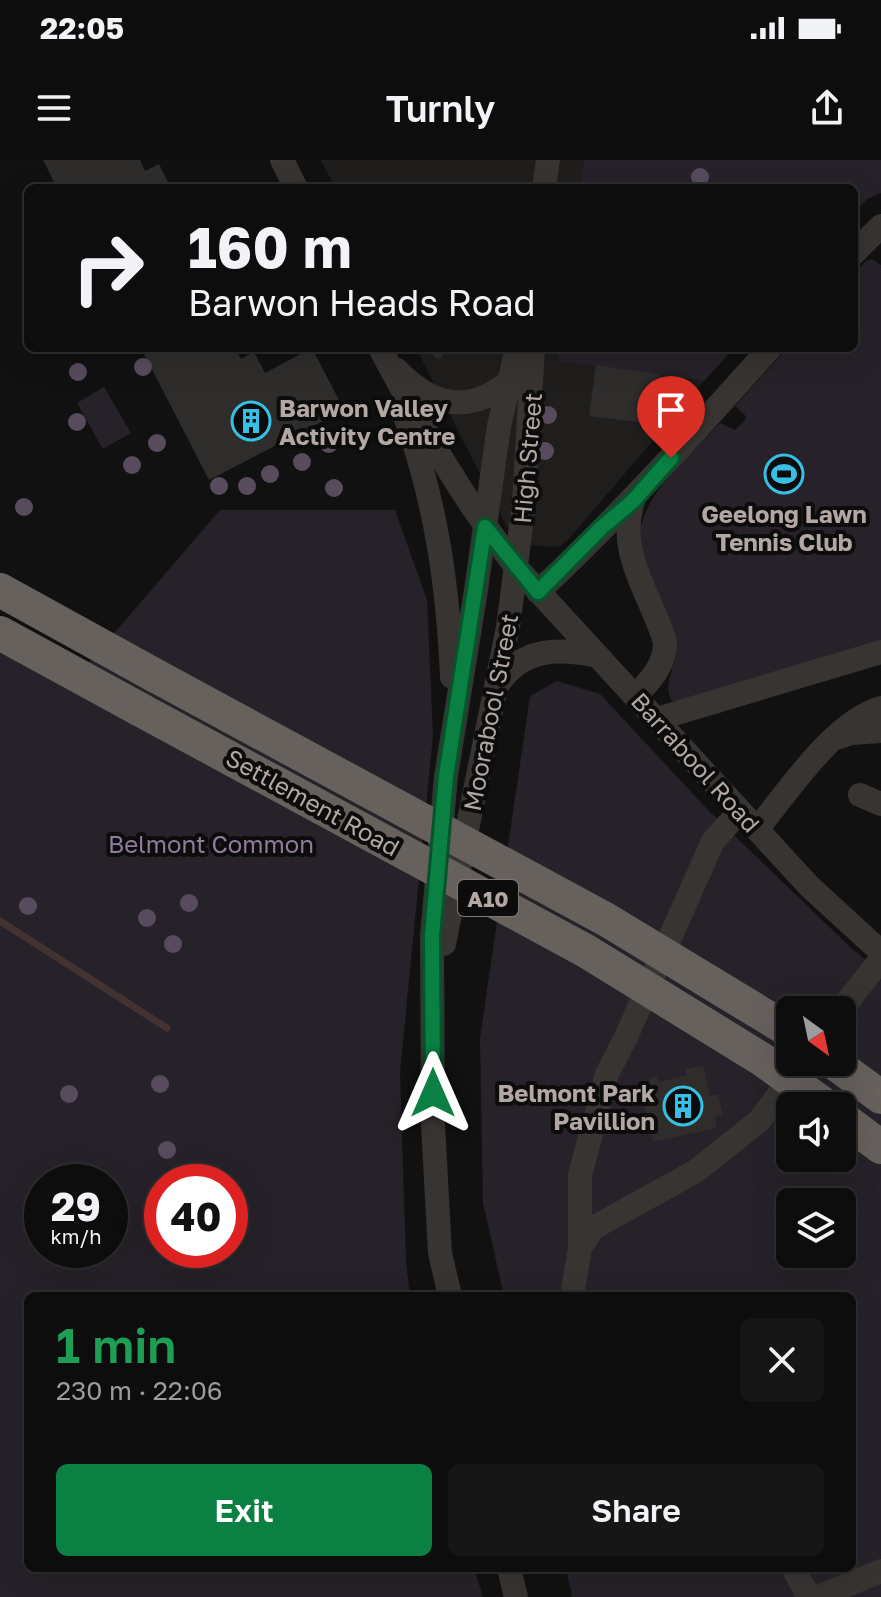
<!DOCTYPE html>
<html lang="en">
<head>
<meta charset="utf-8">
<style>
  body { margin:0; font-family:"Golos Text",sans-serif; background:#171616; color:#f1f3f6; height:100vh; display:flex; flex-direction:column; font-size:30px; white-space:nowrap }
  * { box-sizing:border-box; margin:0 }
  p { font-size:26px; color:#9b9c9d }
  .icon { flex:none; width:44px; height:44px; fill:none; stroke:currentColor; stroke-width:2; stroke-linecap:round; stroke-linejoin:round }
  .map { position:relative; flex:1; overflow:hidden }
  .side { position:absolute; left:24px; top:1132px; width:832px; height:280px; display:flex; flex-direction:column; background:#0e0d0d; border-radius:12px; box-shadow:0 8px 32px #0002,0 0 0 2px #2e2d2e }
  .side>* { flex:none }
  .guide { position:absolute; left:24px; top:24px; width:834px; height:168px; border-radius:12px; box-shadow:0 8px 32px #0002,0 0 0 2px #2e2d2e; background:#0e0d0d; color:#f1f3f6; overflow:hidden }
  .needle { width:52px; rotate:147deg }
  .fabs { position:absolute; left:776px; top:836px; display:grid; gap:16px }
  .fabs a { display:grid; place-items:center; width:80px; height:80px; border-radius:12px; background:#0e0d0d; box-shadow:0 8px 32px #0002,0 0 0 2px #2e2d2e; font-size:40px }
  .speed { position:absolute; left:24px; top:1004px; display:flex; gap:16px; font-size:40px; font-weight:700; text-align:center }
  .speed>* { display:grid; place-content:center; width:104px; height:104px; border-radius:50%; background:#0e0d0d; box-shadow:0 8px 32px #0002,0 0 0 2px #2e2d2e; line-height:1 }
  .speed small { font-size:20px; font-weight:400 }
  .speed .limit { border:12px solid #d22; background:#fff; color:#111 }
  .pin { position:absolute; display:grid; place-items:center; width:68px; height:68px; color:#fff; margin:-82px -34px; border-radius:50% 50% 50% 0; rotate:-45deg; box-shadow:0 0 8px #0007 }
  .pin .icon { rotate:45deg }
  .me { position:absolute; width:88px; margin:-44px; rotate:0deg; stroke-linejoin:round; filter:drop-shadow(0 0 6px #0008) }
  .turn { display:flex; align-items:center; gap:28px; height:168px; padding:0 32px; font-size:36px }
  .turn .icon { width:104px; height:104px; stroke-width:2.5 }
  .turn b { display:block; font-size:56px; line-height:68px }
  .round { display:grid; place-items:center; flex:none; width:84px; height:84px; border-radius:12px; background:#171616 }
  .summary { display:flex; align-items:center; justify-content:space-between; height:136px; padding:0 32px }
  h1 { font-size:48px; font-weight:600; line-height:60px; color:#1e9e55 }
  .action { display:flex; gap:16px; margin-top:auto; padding:16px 32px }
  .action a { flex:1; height:92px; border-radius:12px; background:#0b8043; color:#fff; font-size:32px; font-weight:600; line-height:92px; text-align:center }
  .action a+a { background:#171616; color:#f1f3f6 }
  .status { display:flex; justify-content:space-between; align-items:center; height:56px; padding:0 40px; background:#0e0d0d; direction:ltr }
  .status svg { height:22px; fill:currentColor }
  header { display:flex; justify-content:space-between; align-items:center; height:104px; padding:0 32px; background:#0e0d0d; font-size:36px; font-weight:600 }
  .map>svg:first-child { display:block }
  .built { fill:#1f1e1d }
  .green { fill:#272129; fill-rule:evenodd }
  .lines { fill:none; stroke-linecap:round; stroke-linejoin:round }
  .stream { stroke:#433232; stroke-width:7 }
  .building { fill:#2e2d2c }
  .minor { stroke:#373432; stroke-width:24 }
  .highway { stroke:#67615e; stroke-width:34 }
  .highway-bridge { stroke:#67615e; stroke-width:34 }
  .tree { fill:#574b5d }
  .route-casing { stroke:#07532c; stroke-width:20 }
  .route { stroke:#0b8043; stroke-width:14 }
  .labels { text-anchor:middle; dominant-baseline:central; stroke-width:8; stroke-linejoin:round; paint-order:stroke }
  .shield { fill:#0d0c0c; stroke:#807876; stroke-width:2 }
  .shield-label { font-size:22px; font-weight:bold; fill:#b2a7a3 }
  .poi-label { font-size:24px; font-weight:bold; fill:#b2a7a3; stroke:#0d0c0c; text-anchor:start }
  .street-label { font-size:24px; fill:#b2a7a3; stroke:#0d0c0c }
  .park-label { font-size:24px; fill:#8f7b9c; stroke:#0d0c0c }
</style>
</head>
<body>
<div class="status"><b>22:05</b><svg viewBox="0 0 49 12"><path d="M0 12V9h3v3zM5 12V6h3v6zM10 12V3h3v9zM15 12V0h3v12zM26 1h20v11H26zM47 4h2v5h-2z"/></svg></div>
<header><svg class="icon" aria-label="menu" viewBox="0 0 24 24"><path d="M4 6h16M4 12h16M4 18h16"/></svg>Turnly<svg class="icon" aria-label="share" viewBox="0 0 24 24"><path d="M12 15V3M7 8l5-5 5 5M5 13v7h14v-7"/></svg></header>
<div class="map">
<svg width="881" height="1437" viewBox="0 0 881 1437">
  <rect width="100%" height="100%" fill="#121111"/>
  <path class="built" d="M321 0H584L580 28H335Z
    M416 188H560L559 201 704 221 568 380 560 386 552 387 516 384Z"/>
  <path class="green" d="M584 0H881V33L867 39 854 54V28H580Z
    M872 99 881 105V487L676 545C657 527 680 504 676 482 671 457 654 431 644 408 620 350 686 300 720 263L735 270 746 259 745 255 735 246 787 188H854V114L866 101Z
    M560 188H734L704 221 558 201Z
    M104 227 131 273 103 289 77 243Z
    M220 350H395L427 440 433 575 400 912 406 1102 410 1136H28V1408H474L483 1437H0V490L67 528ZM42 1022H110V1090H42ZM162 1022H230V1090H162Z
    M557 521 600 534 708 650 849 786 881 813V1437H570L572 1436 566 1408H852V1136H504L483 1043 480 878 530 536ZM790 850H842V902H790ZM790 946H842V998H790ZM790 1042H842V1094H790Z"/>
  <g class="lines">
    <path class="stream" d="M0 761 167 868"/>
  </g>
  <path class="building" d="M43 0H140L145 11 159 4 171 28H57Z
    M141 188H235L241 199 254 192 265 213 312 188 344 250 209 320Z
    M426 188H450L438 200Z
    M596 205 662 215 652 264 589 256Z
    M703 905 710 936 718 934 723 955 715 957 717 968 653 982 649 964 654 963 653 956 647 957 643 937 648 936 646 925 650 924 649 918 657 916 658 922 687 915 685 909Z"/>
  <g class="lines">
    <path class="minor" d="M282 0 296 28
      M544 28 548 0
      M854 93 881 66
      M380 188C420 264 463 340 517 408L809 726 881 792
      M397 210C431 245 467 255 507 223
      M405 256C436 343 448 425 452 517
      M633 341C616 394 651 434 665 482 665 506 651 519 636 536
      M538 432C620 355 695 272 770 188
      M498 524C523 487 559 488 598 496
      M657 559 881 492
      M840 577 851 573 881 571
      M860 635 881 644
      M757 669C788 632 833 562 881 548
      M444 784 508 467 524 343 533 188
      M841 850 881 799
      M580 1088V1015L607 914 626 877 713 681 740 651
      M450 1136 440 1093 433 964 432 776 446 616 476 430 499 266 517 188
      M572 1136 580 1088 593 1068 696 1011 759 961 803 902
      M509 1408 516 1437
      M793 1408 809 1437
      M818 1437 881 1411"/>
    <path class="highway" d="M0 430 156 516
      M0 473 139 549
      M833 902 881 937
      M842 958 881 987"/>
    <path class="highway-bridge" d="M156 516 607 760 790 871
      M139 549 586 791 763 900 826 946"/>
  </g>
  <g class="tree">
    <circle cx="700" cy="17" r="9"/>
    <circle cx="143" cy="207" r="9"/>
    <circle cx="78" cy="212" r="9"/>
    <circle cx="548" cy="255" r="9"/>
    <circle cx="77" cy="262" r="9"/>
    <circle cx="157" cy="283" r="9"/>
    <circle cx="329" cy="284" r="9"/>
    <circle cx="545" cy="291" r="9"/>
    <circle cx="302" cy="302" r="9"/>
    <circle cx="132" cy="305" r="9"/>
    <circle cx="270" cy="314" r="9"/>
    <circle cx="219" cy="326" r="9"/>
    <circle cx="247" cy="326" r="9"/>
    <circle cx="334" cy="328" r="9"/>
    <circle cx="24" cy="347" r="9"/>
    <circle cx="189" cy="743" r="9"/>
    <circle cx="28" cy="746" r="9"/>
    <circle cx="147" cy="758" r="9"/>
    <circle cx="173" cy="784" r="9"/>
    <circle cx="160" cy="924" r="9"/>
    <circle cx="69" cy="934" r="9"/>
    <circle cx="167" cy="990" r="9"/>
  </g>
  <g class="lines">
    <g class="route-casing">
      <path id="route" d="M433 933 432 776 446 616 485 367 538 432 601 368 633 341 671 298"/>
    </g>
    <use href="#route" class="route"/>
  </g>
  <defs>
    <g id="building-ring" transform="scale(2)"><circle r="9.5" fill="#0d0c0c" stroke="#37bfe4" stroke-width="1.5"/><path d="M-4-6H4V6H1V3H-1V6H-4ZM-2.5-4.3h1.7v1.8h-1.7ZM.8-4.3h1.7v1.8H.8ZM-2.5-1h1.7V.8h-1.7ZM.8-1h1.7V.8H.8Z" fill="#37bfe4"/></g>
    <g id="stadium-ring" transform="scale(2)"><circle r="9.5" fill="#0d0c0c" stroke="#37bfe4" stroke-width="1.5"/><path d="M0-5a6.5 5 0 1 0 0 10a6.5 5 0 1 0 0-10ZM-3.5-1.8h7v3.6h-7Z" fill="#37bfe4"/></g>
  </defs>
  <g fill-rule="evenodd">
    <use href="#building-ring" x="251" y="261"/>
    <use href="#stadium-ring" x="784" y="314"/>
    <use href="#building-ring" x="683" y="946"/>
  </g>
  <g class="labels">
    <rect class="shield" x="458" y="720" width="60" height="36" rx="6"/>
    <g class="shield-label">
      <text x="488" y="738">A10</text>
    </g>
    <g class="poi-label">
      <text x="279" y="247">Barwon Valley<tspan x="279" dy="28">Activity Centre</tspan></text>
      <text x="784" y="353" text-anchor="middle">Geelong Lawn<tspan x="784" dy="28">Tennis Club</tspan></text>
      <text x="655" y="932" text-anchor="end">Belmont Park<tspan x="655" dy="28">Pavillion</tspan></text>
    </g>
    <g class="street-label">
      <text transform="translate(527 298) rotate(-85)">High Street</text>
      <text transform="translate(490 552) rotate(-79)">Moorabool Street</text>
      <text transform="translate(696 602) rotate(48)">Barrabool Road</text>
      <text transform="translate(313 642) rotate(29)">Settlement Road</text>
    </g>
    <g class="park-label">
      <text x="211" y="683">Belmont Common</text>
    </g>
  </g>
</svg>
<div class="fabs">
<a><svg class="needle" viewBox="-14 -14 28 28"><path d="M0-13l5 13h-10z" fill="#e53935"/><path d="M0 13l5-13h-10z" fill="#9b9c9d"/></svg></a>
<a><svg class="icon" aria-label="sound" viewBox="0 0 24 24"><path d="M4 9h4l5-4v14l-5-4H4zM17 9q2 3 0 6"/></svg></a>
<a><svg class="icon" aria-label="layers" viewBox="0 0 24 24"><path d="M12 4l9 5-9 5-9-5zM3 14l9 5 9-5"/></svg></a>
</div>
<div class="speed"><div>29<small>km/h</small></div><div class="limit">40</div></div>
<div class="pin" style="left:671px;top:298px;background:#d93025"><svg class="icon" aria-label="arrive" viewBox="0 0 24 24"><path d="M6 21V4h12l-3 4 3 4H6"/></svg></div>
<svg class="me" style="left:433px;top:933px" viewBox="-20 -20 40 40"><path d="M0-17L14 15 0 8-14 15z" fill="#0b8043" stroke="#fff" stroke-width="4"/></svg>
<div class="guide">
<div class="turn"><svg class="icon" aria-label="right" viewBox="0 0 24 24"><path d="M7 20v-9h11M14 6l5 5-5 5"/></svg><div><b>160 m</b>Barwon Heads Road</div></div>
</div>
<section class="side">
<div class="summary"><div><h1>1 min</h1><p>230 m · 22:06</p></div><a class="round"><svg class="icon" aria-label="close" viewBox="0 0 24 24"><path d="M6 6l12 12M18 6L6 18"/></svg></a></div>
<div class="action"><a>Exit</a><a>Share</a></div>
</section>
</div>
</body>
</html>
